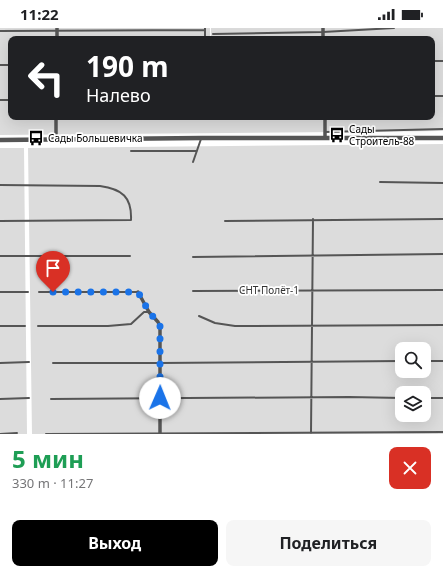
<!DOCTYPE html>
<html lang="ru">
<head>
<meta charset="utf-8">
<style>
  body { margin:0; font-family:"Noto Sans",sans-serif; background:#f6f6f6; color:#202124; height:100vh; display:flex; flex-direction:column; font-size:15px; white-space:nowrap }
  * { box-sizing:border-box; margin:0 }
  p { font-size:13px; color:#757577 }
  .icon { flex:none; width:22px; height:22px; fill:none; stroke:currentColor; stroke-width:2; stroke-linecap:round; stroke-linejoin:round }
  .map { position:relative; height:406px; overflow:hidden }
  .sheet { display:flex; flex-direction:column; background:#fff; flex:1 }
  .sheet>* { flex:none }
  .hud { position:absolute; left:8px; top:8px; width:427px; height:84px; border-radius:8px; box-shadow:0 4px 16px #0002; background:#202124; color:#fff; overflow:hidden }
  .fabs { position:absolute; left:395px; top:314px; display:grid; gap:8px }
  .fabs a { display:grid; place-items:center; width:36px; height:36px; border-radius:8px; background:#fff; box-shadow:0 4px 16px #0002; font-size:20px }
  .pin { position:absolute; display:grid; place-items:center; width:34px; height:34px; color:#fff; margin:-41px -17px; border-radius:50% 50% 50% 0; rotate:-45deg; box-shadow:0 0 4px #0007 }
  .pin .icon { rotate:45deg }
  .me { position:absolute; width:44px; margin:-22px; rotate:1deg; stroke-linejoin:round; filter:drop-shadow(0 0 3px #0008) }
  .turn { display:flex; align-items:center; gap:14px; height:84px; padding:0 12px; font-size:18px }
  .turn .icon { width:52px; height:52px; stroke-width:2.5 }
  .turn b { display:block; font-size:28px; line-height:34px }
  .round { display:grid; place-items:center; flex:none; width:42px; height:42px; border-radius:8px; background:#f6f6f6 }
  .overview { display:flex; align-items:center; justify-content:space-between; height:68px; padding:0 12px }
  h1 { font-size:24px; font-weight:700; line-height:30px; color:#1e9e55 }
  .action { display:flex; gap:8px; margin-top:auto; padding:8px 12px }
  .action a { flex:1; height:46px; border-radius:8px; background:#000; color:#fff; font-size:16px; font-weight:700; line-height:46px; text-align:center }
  .action a+a { background:#f6f6f6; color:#202124 }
  .status { display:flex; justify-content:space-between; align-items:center; height:28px; padding:0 20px; background:#fff; direction:ltr }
  .status svg { height:11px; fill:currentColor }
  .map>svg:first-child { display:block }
  .green { fill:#dcdcdc; fill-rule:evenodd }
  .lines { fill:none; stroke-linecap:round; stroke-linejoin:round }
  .service { stroke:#555; stroke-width:2 }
  .minor { stroke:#555; stroke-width:3.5 }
  .tertiary { stroke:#555; stroke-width:4.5 }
  .route { stroke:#1a73e8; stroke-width:7; stroke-dasharray:0 12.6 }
  .labels { text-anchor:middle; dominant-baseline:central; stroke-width:3.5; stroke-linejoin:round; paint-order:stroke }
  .poi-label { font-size:10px; fill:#000; stroke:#fff; text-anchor:start }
  .park-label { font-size:10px; fill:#333; stroke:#fff }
</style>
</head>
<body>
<div class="status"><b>11:22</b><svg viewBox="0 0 49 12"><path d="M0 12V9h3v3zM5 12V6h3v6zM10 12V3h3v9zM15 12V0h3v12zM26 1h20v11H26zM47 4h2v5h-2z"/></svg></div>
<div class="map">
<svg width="443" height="406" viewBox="0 0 443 406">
  <rect width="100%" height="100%" fill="#fff"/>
  <path class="green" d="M0 0H210V11H11V89H432V11H211V0H443V103L0 107Z
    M443 116V406H32L28 120ZM402 321H424V343H402ZM402 365H424V387H402Z
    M0 120H24L27 406H0Z"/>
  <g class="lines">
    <path class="service" d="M205 0V11
      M0 3 205 2
      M213 6 323 4 394 0
      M432 33H443
      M0 37H11
      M432 68H443
      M0 72H11
      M325 104 443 101
      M131 123H197
      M193 134 201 111
      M380 154 443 155
      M0 157 100 158C122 161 132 169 131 192L0 193
      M225 193 443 191
      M0 228H130
      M193 229 443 226
      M193 263 443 262
      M0 264H28
      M39 264H138
      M199 288 215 295 235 298 443 297
      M0 298H25
      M38 298H108L131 296 144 284H149
      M424 333H443
      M0 335 29 334
      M53 335H160L402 333
      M424 370H443
      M0 371 29 370
      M51 371 349 369 402 370
      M311 405 313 191
      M0 406 17 405
      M46 406 443 404"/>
    <path class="minor" d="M57 0V11
      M323 0V11
      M325 110V89
      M56 112V89
      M138 264 149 284 158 294 160 298V406"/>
    <path class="tertiary" d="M0 112 202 110H443"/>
  </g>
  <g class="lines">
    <path class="route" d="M53 264H138L149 284 158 294 160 298V370"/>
  </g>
  <defs>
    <g id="bus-bare" transform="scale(1.2)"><path d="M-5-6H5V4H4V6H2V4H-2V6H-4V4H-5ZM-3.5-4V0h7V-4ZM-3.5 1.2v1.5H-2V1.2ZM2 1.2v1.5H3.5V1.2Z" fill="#000" stroke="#fff" stroke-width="2.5" paint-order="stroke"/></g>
  </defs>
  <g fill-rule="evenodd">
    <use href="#bus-bare" x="337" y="107"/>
    <use href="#bus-bare" x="36" y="110"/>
  </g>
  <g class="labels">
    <g class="poi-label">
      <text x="349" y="101">Сады<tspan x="349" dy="12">Строитель-88</tspan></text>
      <text x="48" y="110">Сады Большевичка</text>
    </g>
    <g class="park-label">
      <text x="269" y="262">СНТ Полёт-1</text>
    </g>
  </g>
</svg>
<div class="fabs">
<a><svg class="icon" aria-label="search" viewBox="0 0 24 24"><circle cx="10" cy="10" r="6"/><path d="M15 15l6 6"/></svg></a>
<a><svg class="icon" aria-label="layers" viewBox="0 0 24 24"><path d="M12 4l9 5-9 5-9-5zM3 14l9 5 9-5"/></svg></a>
</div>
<div class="pin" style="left:53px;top:264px;background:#d93025"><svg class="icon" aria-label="arrive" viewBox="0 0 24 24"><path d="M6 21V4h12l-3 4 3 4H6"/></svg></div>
<svg class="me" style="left:160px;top:370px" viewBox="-20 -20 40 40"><circle r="19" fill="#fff"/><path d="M0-13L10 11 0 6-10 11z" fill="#1a73e8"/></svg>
<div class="hud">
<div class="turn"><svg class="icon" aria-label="left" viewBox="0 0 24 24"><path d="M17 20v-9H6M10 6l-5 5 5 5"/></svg><div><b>190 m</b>Налево</div></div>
</div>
</div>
<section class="sheet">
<div class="overview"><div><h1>5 мин</h1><p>330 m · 11:27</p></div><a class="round" style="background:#d93025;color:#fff"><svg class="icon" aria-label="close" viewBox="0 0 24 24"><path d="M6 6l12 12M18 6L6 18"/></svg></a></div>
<div class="action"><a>Выход</a><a>Поделиться</a></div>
</section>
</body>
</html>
